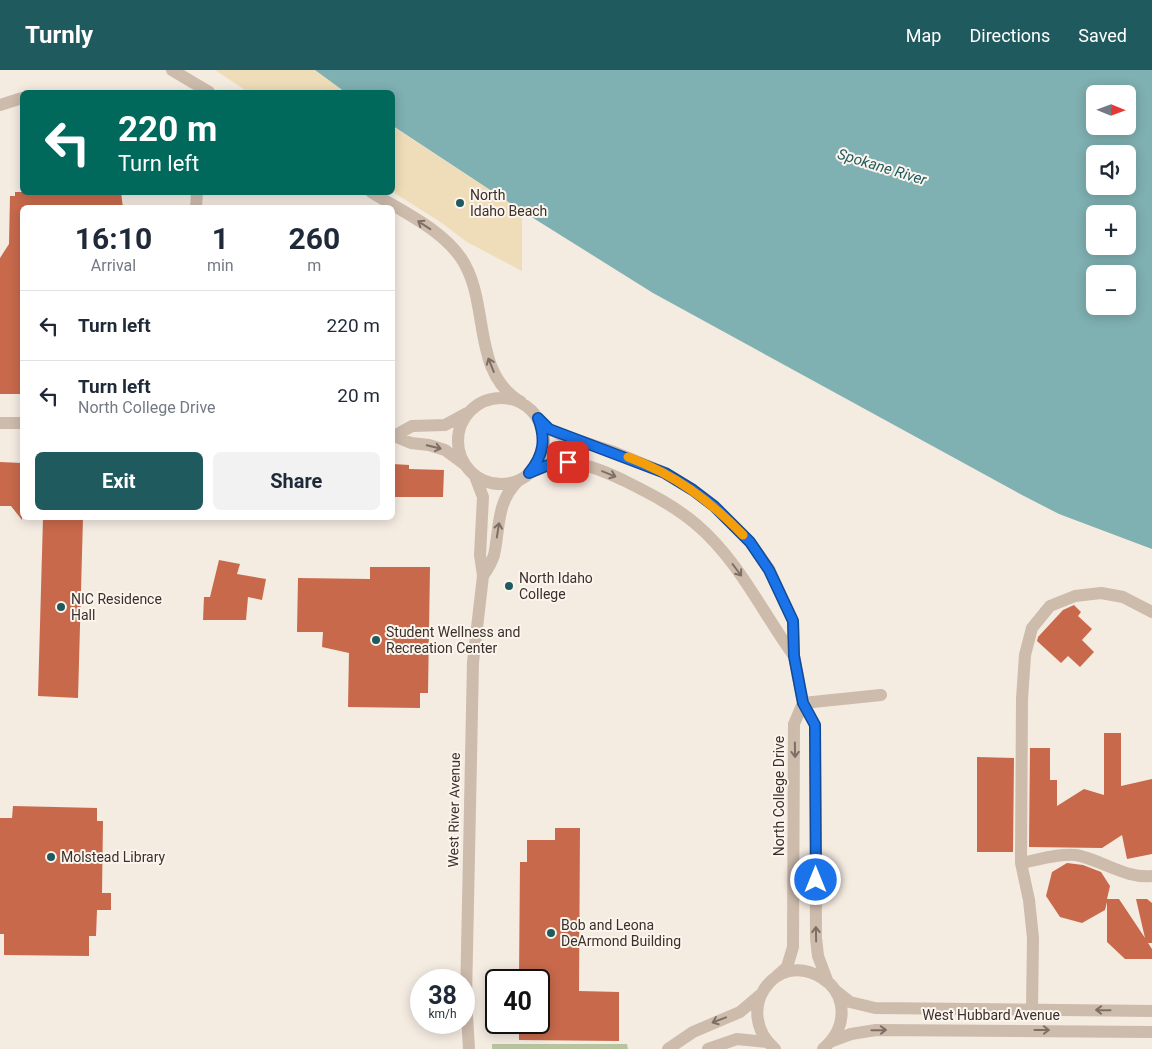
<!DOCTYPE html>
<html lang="en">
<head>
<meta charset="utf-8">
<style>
  body { margin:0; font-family:Roboto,sans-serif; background:#f2f2f3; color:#1f2937; height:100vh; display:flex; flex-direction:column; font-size:19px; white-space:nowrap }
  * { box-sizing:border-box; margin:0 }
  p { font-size:16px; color:#747a83 }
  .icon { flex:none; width:28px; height:28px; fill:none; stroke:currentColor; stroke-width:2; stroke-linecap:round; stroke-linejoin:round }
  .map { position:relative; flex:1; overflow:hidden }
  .panel { position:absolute; left:20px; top:135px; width:375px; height:315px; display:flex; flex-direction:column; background:#fff; border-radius:8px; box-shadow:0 2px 12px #0003 }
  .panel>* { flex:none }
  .banner { position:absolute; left:20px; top:20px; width:375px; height:105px; border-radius:8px; box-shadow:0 2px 12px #0003; background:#00695c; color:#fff; overflow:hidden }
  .needle { width:32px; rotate:91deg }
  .tools { position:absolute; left:1086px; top:15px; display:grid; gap:10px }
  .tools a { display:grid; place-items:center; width:50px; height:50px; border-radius:8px; background:#fff; box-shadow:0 2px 12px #0003; font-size:25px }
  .speed { position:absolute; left:410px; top:899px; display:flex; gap:10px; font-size:25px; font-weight:700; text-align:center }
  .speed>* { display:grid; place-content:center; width:65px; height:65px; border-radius:50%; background:#fff; box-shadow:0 2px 12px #0003; line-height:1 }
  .speed small { font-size:12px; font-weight:400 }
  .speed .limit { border:2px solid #111; border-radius:8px; background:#fff; color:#111 }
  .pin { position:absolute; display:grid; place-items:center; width:42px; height:42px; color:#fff; margin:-21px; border-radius:10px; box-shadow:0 2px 8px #0006 }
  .me { position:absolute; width:55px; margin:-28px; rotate:0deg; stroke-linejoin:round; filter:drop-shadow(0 0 4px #0008) }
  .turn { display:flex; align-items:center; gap:18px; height:105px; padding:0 15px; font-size:22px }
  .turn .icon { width:65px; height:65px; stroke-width:2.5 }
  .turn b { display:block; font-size:35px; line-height:42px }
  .eta { display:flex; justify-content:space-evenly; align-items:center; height:85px; text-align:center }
  .eta b { font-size:30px; font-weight:700; line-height:35px }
  .action { display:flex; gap:10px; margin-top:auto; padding:10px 15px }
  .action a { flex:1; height:58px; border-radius:8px; background:#1f5a5e; color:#fff; font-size:20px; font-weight:700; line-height:58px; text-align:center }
  .action a+a { background:#f2f2f3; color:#1f2937 }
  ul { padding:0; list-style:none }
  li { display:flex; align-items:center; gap:15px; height:70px; padding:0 15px; border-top:1px solid #e0e1e3 }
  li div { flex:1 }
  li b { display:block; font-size:19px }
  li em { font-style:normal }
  header { display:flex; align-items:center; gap:30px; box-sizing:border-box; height:70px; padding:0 25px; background:#1f5a5e; color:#fff }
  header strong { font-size:24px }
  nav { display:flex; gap:28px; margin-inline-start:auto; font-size:18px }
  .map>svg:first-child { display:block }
  .green { fill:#b8c4a0 }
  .sand { fill:#efdcb8 }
  .water { fill:#7fb0b2; fill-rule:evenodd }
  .building { fill:#c8694b }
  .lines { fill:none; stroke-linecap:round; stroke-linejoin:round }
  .minor { stroke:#cdbbac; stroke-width:12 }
  .oneway { stroke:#7d6f65 }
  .route-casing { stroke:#114b97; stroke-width:12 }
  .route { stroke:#1a73e8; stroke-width:9 }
  .slow { stroke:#f59e0b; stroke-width:9 }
  .poi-dot { fill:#1f5a5e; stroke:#fbf5ee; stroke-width:2 }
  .labels { text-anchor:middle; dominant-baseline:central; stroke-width:4; stroke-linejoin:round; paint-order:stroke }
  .poi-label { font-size:14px; fill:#3b302b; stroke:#fbf5ee; text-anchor:start }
  .street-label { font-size:14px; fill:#3b302b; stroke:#fbf5ee }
  .water-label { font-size:15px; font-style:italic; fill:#1f5a5e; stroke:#fbf5ee }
</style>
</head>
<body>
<header>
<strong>Turnly</strong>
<nav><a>Map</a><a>Directions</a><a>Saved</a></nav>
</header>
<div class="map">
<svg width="1152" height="979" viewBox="0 0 1152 979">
  <rect width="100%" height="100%" fill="#f4ebe1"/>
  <path class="green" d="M492 974H627L628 979H492Z"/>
  <path class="sand" d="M215 0H315L345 22H248Z
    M392 56 522 141V201L467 172 439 151 393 122Z"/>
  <path class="water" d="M315 0H1152V479L1059 444 1022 425 653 223 522 141 393 56 392 22H345ZM1095 24H1128V56H1095ZM1095 84H1128V116H1095ZM1095 144H1128V176H1095ZM1095 204H1128V236H1095Z"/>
  <path class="building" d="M15 122H121L123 138H22V324H0V188L9 174 10 126H15Z
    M0 392 22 393V450L11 436H0Z
    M393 394 409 395V399L444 400 443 427H392Z
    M43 448H83L78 628 38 626Z
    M219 490 240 494 237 504 266 509 262 530 248 527 246 550H203L204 527H210Z
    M370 497H430L428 623H420V638L348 637 349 583 322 577 323 562H297L298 508 370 509Z
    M1074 535 1081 542 1078 546 1092 559 1082 570 1094 582 1080 597 1068 586 1061 593 1037 571 1038 567 1063 540Z
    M1104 663H1121V716L1152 709V784L1127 789 1122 765 1102 778 1029 777 1030 678H1050V710H1057V736L1084 719 1104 725Z
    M977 687 1014 688 1013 782H977Z
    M13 736 97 738V751H103L102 823H111V840H97L96 866H89V886L4 885V864H0V748H12Z
    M555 758H580L579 921 619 922V971L519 970V952H539V910H519L520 792H527V770H555Z
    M1067 793 1083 795 1101 802 1110 816 1107 829H1119L1145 868 1136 829H1147L1152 833V873H1148L1152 879V889H1125L1107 872V832L1105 840 1082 853 1060 847 1046 826 1052 802Z"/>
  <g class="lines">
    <path class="minor" d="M172 0 209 22
      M0 35 22 28
      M371 122C401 141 440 158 461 188 491 232 470 302 521 332
      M196 138 197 122
      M458 371a43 43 0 1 1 86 0a43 43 0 1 1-86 0Z
      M537 348 549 359 561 365 614 382 665 403 693 420 714 436 750 472 769 499 793 551 794 586 803 633 815 655 816 868 818 886 827 910
      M0 353H22
      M392 365 411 373 429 375 445 380 464 394
      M396 365 412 356 445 355 467 343
      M529 403C566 386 587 393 623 410 649 423 675 436 697 455 739 491 762 542 794 586
      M483 506C487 500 492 492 494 485 500 458 496 431 519 410
      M803 633 881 625
      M1021 793C1038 790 1059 783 1076 785 1102 790 1126 809 1152 806
      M777 906 787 897 793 877 794 654 803 633
      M836 921 850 932 875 938 1152 941
      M1032 939 1033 868 1029 830 1021 793 1022 629 1025 585 1032 558 1050 536 1075 526 1101 523 1123 527 1152 542
      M832 971 851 964 876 960 1152 962
      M469 979 466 929 473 592 483 506 480 485 483 427 475 406
      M668 979 693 962 740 942 760 925
      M708 979 737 969 767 972
      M775 979C732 942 775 878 822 908 832 914 839 924 841 935 844 954 836 967 823 979"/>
  </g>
  <defs><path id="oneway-shaft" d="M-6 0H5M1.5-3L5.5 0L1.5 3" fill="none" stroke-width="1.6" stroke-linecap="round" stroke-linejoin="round" transform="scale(1.25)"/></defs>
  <g class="oneway">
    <use href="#oneway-shaft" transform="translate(424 155) rotate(-147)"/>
    <use href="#oneway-shaft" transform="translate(491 295) rotate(-112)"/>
    <use href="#oneway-shaft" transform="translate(434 377) rotate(14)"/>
    <use href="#oneway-shaft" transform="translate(609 404) rotate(22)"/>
    <use href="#oneway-shaft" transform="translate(498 460) rotate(-81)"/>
    <use href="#oneway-shaft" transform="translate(737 500) rotate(53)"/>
    <use href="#oneway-shaft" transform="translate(795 680) rotate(89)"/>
    <use href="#oneway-shaft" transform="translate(816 864) rotate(-91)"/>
    <use href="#oneway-shaft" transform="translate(1103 940) rotate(-179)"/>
    <use href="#oneway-shaft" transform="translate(719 950) rotate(159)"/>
    <use href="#oneway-shaft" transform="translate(879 960) rotate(-1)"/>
    <use href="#oneway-shaft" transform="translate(1042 960)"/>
  </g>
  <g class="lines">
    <g class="route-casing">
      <path id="route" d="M568 392 553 393 529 403C544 385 546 369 538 348L549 359 665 403 693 420 714 436 750 472 769 500 793 551 794 586 803 633 815 655 816 810"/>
    </g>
    <use href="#route" class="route"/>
    <path class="slow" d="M628 387C675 405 708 429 743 465"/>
  </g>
  <g class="poi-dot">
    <circle cx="460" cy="133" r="5"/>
    <circle cx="509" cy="516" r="5"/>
    <circle cx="61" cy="537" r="5"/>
    <circle cx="376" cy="570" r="5"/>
    <circle cx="51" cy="787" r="5"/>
    <circle cx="551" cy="863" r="5"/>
  </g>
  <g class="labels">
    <g class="poi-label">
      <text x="470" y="125">North<tspan x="470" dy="16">Idaho Beach</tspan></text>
      <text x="519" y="508">North Idaho<tspan x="519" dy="16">College</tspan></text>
      <text x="71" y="529">NIC Residence<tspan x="71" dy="16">Hall</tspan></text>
      <text x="386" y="562">Student Wellness and<tspan x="386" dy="16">Recreation Center</tspan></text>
      <text x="61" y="787">Molstead Library</text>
      <text x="561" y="855">Bob and Leona<tspan x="561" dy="16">DeArmond Building</tspan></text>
    </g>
    <g class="street-label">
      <text transform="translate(779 726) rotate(-90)">North College Drive</text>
      <text transform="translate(454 740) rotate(-89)">West River Avenue</text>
      <text x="991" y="945">West Hubbard Avenue</text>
    </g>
    <g class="water-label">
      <text transform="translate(882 97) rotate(17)">Spokane River</text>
    </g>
  </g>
</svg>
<div class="tools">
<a><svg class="needle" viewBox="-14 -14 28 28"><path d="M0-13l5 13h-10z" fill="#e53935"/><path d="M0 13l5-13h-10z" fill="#747a83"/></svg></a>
<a><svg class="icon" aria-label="sound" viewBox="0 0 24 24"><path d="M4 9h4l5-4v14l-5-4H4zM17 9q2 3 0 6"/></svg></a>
<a>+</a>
<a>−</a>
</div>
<div class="speed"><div>38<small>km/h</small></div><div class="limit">40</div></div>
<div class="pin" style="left:568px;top:392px;background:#d93025"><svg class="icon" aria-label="arrive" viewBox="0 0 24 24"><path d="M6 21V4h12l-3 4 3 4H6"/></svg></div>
<svg class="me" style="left:816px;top:810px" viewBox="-20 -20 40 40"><circle r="17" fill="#1a73e8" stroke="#fff" stroke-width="3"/><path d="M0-11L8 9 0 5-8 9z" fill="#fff"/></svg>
<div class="banner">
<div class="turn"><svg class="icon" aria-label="left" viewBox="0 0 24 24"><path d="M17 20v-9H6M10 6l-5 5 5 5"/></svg><div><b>220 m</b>Turn left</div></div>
</div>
<section class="panel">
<div class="eta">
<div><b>16:10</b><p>Arrival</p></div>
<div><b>1</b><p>min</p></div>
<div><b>260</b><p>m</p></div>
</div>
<ul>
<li><svg class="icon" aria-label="left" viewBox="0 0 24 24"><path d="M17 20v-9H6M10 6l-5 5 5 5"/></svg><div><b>Turn left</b></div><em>220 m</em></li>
<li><svg class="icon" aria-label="left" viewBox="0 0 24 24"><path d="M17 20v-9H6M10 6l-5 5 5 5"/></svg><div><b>Turn left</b><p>North College Drive</p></div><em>20 m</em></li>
</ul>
<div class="action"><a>Exit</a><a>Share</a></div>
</section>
</div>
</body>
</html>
